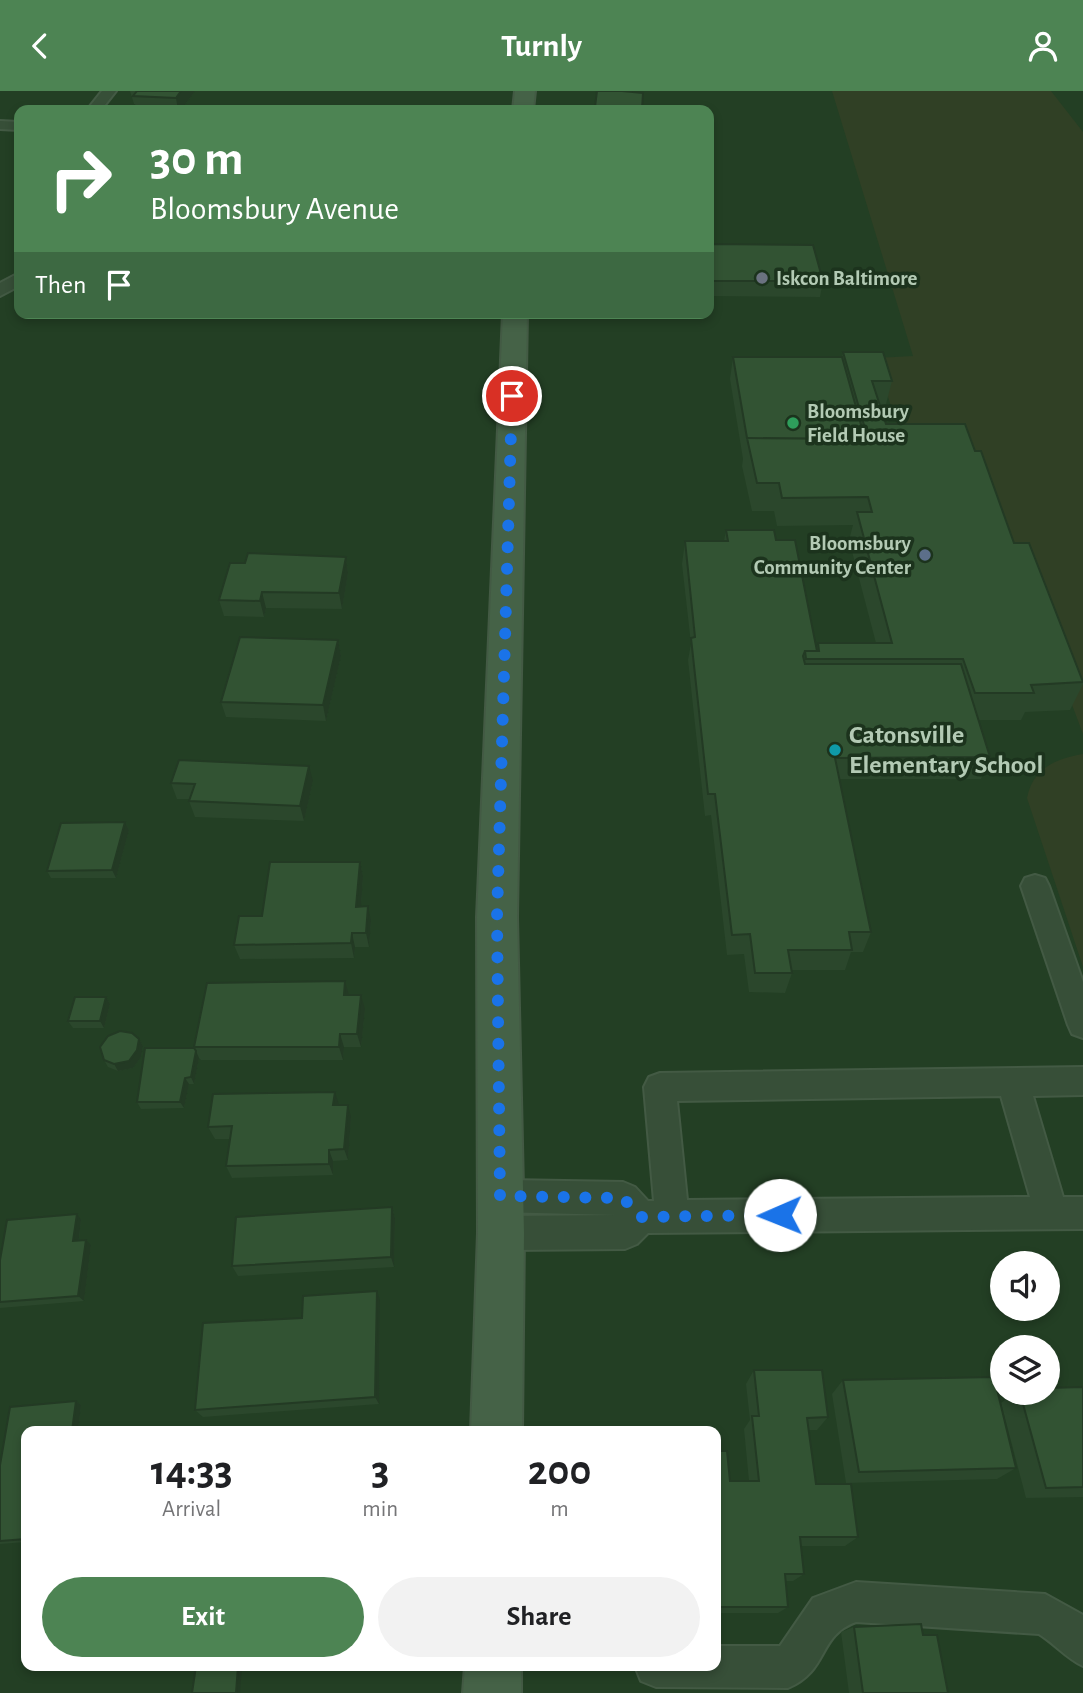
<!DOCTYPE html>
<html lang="en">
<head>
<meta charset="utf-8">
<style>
  body { margin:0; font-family:"Alegreya Sans",sans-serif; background:#f2f2f2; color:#202124; height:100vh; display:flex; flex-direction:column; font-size:26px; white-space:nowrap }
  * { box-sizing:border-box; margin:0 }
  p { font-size:23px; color:#757577 }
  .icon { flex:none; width:38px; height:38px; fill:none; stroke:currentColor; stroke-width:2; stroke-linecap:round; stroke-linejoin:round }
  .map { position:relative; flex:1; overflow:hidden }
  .side { position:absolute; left:21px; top:1335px; width:700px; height:245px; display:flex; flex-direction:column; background:#fff; border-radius:14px; box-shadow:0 4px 10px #0003 }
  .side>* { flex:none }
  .banner { position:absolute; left:14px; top:14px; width:700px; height:214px; border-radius:14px; box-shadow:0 4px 10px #0003; background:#4d8453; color:#fff; overflow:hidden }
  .buttons { position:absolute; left:990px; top:1160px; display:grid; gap:14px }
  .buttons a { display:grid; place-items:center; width:70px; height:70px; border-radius:50%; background:#fff; box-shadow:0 4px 10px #0003; font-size:35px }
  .pin { position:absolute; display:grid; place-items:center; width:60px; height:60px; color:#fff; margin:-30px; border:4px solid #fff; border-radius:50%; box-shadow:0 2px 7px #0007 }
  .me { position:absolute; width:77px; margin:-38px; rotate:269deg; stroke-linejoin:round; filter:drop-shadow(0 0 5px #0008) }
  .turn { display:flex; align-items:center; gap:24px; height:147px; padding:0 21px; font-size:32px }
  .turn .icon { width:91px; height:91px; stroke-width:2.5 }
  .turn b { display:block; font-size:49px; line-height:60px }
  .then { display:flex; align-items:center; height:66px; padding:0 21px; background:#0003; gap:14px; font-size:26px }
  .eta { display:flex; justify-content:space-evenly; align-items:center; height:119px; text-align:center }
  .eta b { font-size:42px; font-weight:700; line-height:49px }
  .action { display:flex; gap:14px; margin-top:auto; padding:14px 21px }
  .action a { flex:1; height:80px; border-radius:42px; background:#4d8453; color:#fff; font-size:28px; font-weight:700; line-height:80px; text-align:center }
  .action a+a { background:#f2f2f2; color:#202124 }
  header { display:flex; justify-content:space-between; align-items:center; height:91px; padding:0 21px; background:#4d8453; color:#fff; font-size:32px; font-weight:700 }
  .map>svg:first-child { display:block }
  .green { fill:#304025 }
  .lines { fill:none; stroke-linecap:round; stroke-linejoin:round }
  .lane-casing { stroke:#435a44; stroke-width:4 }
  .secondary-casing { stroke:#435a44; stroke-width:4 }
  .lane { fill:#374f38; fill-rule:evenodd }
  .secondary { fill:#456247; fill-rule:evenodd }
  .wall { fill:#2b472c }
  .shaded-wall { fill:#233a24 }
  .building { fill:#325333; stroke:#233a24; stroke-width:2 }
  .route { stroke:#1a73e8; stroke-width:12; stroke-dasharray:0 21.6 }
  .worship-dot { fill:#6b7280; stroke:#1c331d; stroke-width:2.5 }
  .leisure-dot { fill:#2e9e5b; stroke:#1c331d; stroke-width:2.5 }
  .service-dot { fill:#5c6f8a; stroke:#1c331d; stroke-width:2.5 }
  .culture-dot { fill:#0f9aa8; stroke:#1c331d; stroke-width:2.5 }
  .labels { text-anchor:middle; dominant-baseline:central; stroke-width:7; stroke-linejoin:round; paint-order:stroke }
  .far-poi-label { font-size:21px; font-weight:bold; fill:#b3cab4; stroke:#1c331d; text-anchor:start }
  .poi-label { font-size:26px; font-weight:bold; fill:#b3cab4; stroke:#1c331d; text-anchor:start }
</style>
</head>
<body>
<header><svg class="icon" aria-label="back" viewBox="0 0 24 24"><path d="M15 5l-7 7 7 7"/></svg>Turnly<svg class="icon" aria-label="person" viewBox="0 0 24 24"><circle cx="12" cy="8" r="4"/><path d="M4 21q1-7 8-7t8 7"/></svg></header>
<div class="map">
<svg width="1083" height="1602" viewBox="0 0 1083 1602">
  <rect width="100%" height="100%" fill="#233f24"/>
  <path class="green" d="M832 0H1051L1083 41V643L1018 470 903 354 876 267 913 265Z
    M1083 663V876L1027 707C1033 677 1055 668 1083 663Z"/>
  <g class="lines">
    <g class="lane-casing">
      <path id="lane" d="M102 0H116L101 19H87Z
        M0 30 19 31V39L0 38Z
        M19 182V195L0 205V192Z
        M1035 784 1045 787 1049 795 1083 891V947L1072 943 1068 934 1021 795 1025 787Z
        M1083 976V1004L1033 1005 1063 1106H1083V1138L648 1142 637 1153 625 1158 501 1159 489 1154 484 1142 489 1130 501 1125 617 1124 501 1121 489 1116 484 1105 489 1094 501 1089 623 1091 635 1096 648 1110H654L644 996 649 986 660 982ZM1001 1005 1030 1106 687 1109 677 1010Z
        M856 1491 1045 1503 1083 1524V1575C1066 1567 1055 1553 1039 1543L856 1531C817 1545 830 1579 788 1597L656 1596 641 1590 635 1575H716V1555H780L813 1507Z"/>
    </g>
    <g class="secondary-casing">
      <path id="secondary" d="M515 0H535L533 19H513Z
        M503 222H527L517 826 524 1142 522 1340H471L478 1142 477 826Z
        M465 1575H521V1602H463Z"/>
    </g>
    <use href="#lane" class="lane"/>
    <use href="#secondary" class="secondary"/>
  </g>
  <path class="wall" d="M130 0H195L181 19H137L135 13H134Z
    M597 0 642 19H595Z
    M709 119 712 133V141H709Z
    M709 153 823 190 820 206 709 205Z
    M843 261 892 290 885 317H881L886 333 1014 452 1083 589V593L1070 619 1025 621 1021 629H979L990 666 981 688H839L871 841 863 861H851L845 879H791L792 882 785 902 749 901 744 863 727 864 711 724 705 725 688 569 691 553 682 473 685 450H724L726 439 776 449 817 557 818 552H876L849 449 853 434 777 435 774 420H752L742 375 743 368 730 288 733 266H842Z
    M346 466 348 482 342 518 266 517 264 526 224 525 219 509 245 472Z
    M338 549 341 565 326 630 226 626 221 611Z
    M313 690 304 730 195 726 189 710 190 708H177L171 692Z
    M125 731 129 739 116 787H51L47 780Z
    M360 771 363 785 361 815 371 830 369 856H355L354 867 240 868 234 854 262 825Z
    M349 904 365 918 361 956H344L343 969H201L199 967 194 993H189L184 1017 141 1018 137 1011 194 957Z
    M106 906 110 913 104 937H73L68 930Z
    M139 948 143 955 141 966 133 977 118 980 108 976 104 969Z
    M339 1014 351 1026 348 1069 333 1070V1084L232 1087 226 1075 230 1048H215L208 1036Z
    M392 1116 395 1127 394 1176 238 1185 232 1175Z
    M81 1129 79 1149 91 1154 84 1210 0 1217V1169Z
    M380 1209 379 1313 203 1326 195 1319 302 1227Z
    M754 1279 828 1326 817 1339H809L816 1393 858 1446 845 1455H801L804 1483 793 1490H786L788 1516 778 1522H716V1360L730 1390H749L744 1338 750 1329 746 1293Z
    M843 1289 1016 1377 997 1388 846 1392 832 1303Z
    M1083 1296V1406L1026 1407 1001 1312 1014 1302H1048Z
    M76 1310 81 1314 78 1340H26V1451L0 1453V1374L10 1316Z
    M854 1536 923 1544 948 1602H849L841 1541Z"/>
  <path class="shaded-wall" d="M181 0H195L181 19H178L176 7Z
    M346 466 348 482 342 518 339 502Z
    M262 501 266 517 264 526 260 510Z
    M338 549 341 565 326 630 323 614Z
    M309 675 313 690 304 730 300 715Z
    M125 731 129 739 116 787 112 779Z
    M360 771 363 785 360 830 356 816Z
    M368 815 371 830 369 856 366 842Z
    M352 842 355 856 354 867 351 852Z
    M345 890 349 904H344Z
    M361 904 365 918 361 956 357 943Z
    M106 906 110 913 104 937 100 930Z
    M340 943 344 956 343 969 339 956Z
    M139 948 143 955 141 966 133 977 118 980 114 973Z
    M196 960 199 967 194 993 191 986Z
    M185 987 189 993 184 1017 180 1011Z
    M335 1001 339 1014 337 1027 333 1014Z
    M348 1014 351 1026 348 1069 344 1058Z
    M329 1059 333 1070V1084L329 1073Z
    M392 1116 395 1127 394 1176 391 1166Z
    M77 1123 81 1129 78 1155 73 1150Z
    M86 1149 91 1154 84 1210 78 1205Z
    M377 1200 380 1209 379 1313 375 1306Z
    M76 1310 81 1314 78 1340H72Z
    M238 1575H242L240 1602H236Z"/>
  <path class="building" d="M137 0H181L176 7 133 5Z
    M597 0H622L643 2 642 19H625L595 16Z
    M709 119H710L712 133H709Z
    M709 153 813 154 823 190H709Z
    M843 261H883L892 290H872L886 333H965L975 360H981L1014 452H1029L1083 591 1031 594 1034 602H975L963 568H806L805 560H819L818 552H892L857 421H872L868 406 782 407 779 392H757L747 347 868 348Z
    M733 266H842L865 348 747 347Z
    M726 439H774L776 449H795L817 560H805L803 565 805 573H961L990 666 835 667 871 841H849L852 859H788L792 882H755L750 843 732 844 715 703H708L691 547 695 546 685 450H728Z
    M248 462 346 466 339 502 262 501 260 510 219 509 230 472H245Z
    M240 546 338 549 323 614 221 611Z
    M179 669 309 675 300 715 189 710 195 693 171 692Z
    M125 731 112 779 47 780 61 732Z
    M270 771H360L356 816 368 815 366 842H352L351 852 234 854 239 825H262Z
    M345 890 344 904H361L357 943H340L339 956H194L207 892Z
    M75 906H106L100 930H68Z
    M120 940 132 942 139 948 137 959 129 970 114 973 104 969 100 956 108 945Z
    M145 957H194L196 960 191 986 185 987 180 1011H137Z
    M335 1001 333 1014H348L344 1058 329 1059V1073L226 1075 232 1035 208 1036 213 1003Z
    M392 1116 391 1166 232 1175 236 1126Z
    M77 1123 73 1150 86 1149 78 1205 0 1211V1169L7 1129Z
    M377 1200 375 1306 195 1319 203 1232 302 1227 303 1205Z
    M754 1279H822L828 1326 807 1327 816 1393H851L858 1446H800L804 1483H785L788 1516H716V1360H727L730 1390H759L752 1325H759Z
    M994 1286 1016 1377 859 1381 843 1289Z
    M1083 1296V1396L1046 1397 1020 1302H1048V1297Z
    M76 1310 72 1340H26V1448L0 1450V1374L10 1316Z
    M921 1533 923 1544H937L948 1602H863L854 1536Z
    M196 1575H238L236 1602H192Z"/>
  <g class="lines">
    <path class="route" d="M512 305 497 826 500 1105 623 1107 641 1126 780 1124"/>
  </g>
  <circle class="worship-dot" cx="762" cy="187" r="7"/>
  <circle class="leisure-dot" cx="793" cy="332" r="7"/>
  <circle class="service-dot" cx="925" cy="464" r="7"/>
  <circle class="culture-dot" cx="835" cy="659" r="7"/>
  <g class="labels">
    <g class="far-poi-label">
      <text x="776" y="187">Iskcon Baltimore</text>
      <text x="807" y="320">Bloomsbury<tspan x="807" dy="24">Field House</tspan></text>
      <text x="911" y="452" text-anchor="end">Bloomsbury<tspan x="911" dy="24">Community Center</tspan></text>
    </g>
    <g class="poi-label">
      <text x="849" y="644">Catonsville<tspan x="849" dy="30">Elementary School</tspan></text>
    </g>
  </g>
</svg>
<div class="buttons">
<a><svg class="icon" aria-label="sound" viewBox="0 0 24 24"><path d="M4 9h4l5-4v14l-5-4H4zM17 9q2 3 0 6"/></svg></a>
<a><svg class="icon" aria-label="layers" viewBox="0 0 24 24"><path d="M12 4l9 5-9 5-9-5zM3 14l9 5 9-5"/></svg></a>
</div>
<div class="pin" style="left:512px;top:305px;background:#d93025"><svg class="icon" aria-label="arrive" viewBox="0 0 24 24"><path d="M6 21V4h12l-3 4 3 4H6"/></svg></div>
<svg class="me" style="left:780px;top:1124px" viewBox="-20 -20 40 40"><circle r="19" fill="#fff"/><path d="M0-13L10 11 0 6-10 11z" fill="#1a73e8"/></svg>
<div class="banner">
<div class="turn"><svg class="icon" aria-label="right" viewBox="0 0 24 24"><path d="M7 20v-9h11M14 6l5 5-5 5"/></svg><div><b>30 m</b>Bloomsbury Avenue</div></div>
<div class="then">Then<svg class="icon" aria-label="arrive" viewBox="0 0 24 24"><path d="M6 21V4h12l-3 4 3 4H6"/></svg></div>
</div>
<section class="side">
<div class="eta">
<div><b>14:33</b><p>Arrival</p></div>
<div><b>3</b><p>min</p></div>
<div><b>200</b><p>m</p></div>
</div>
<div class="action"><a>Exit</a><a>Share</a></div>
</section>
</div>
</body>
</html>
